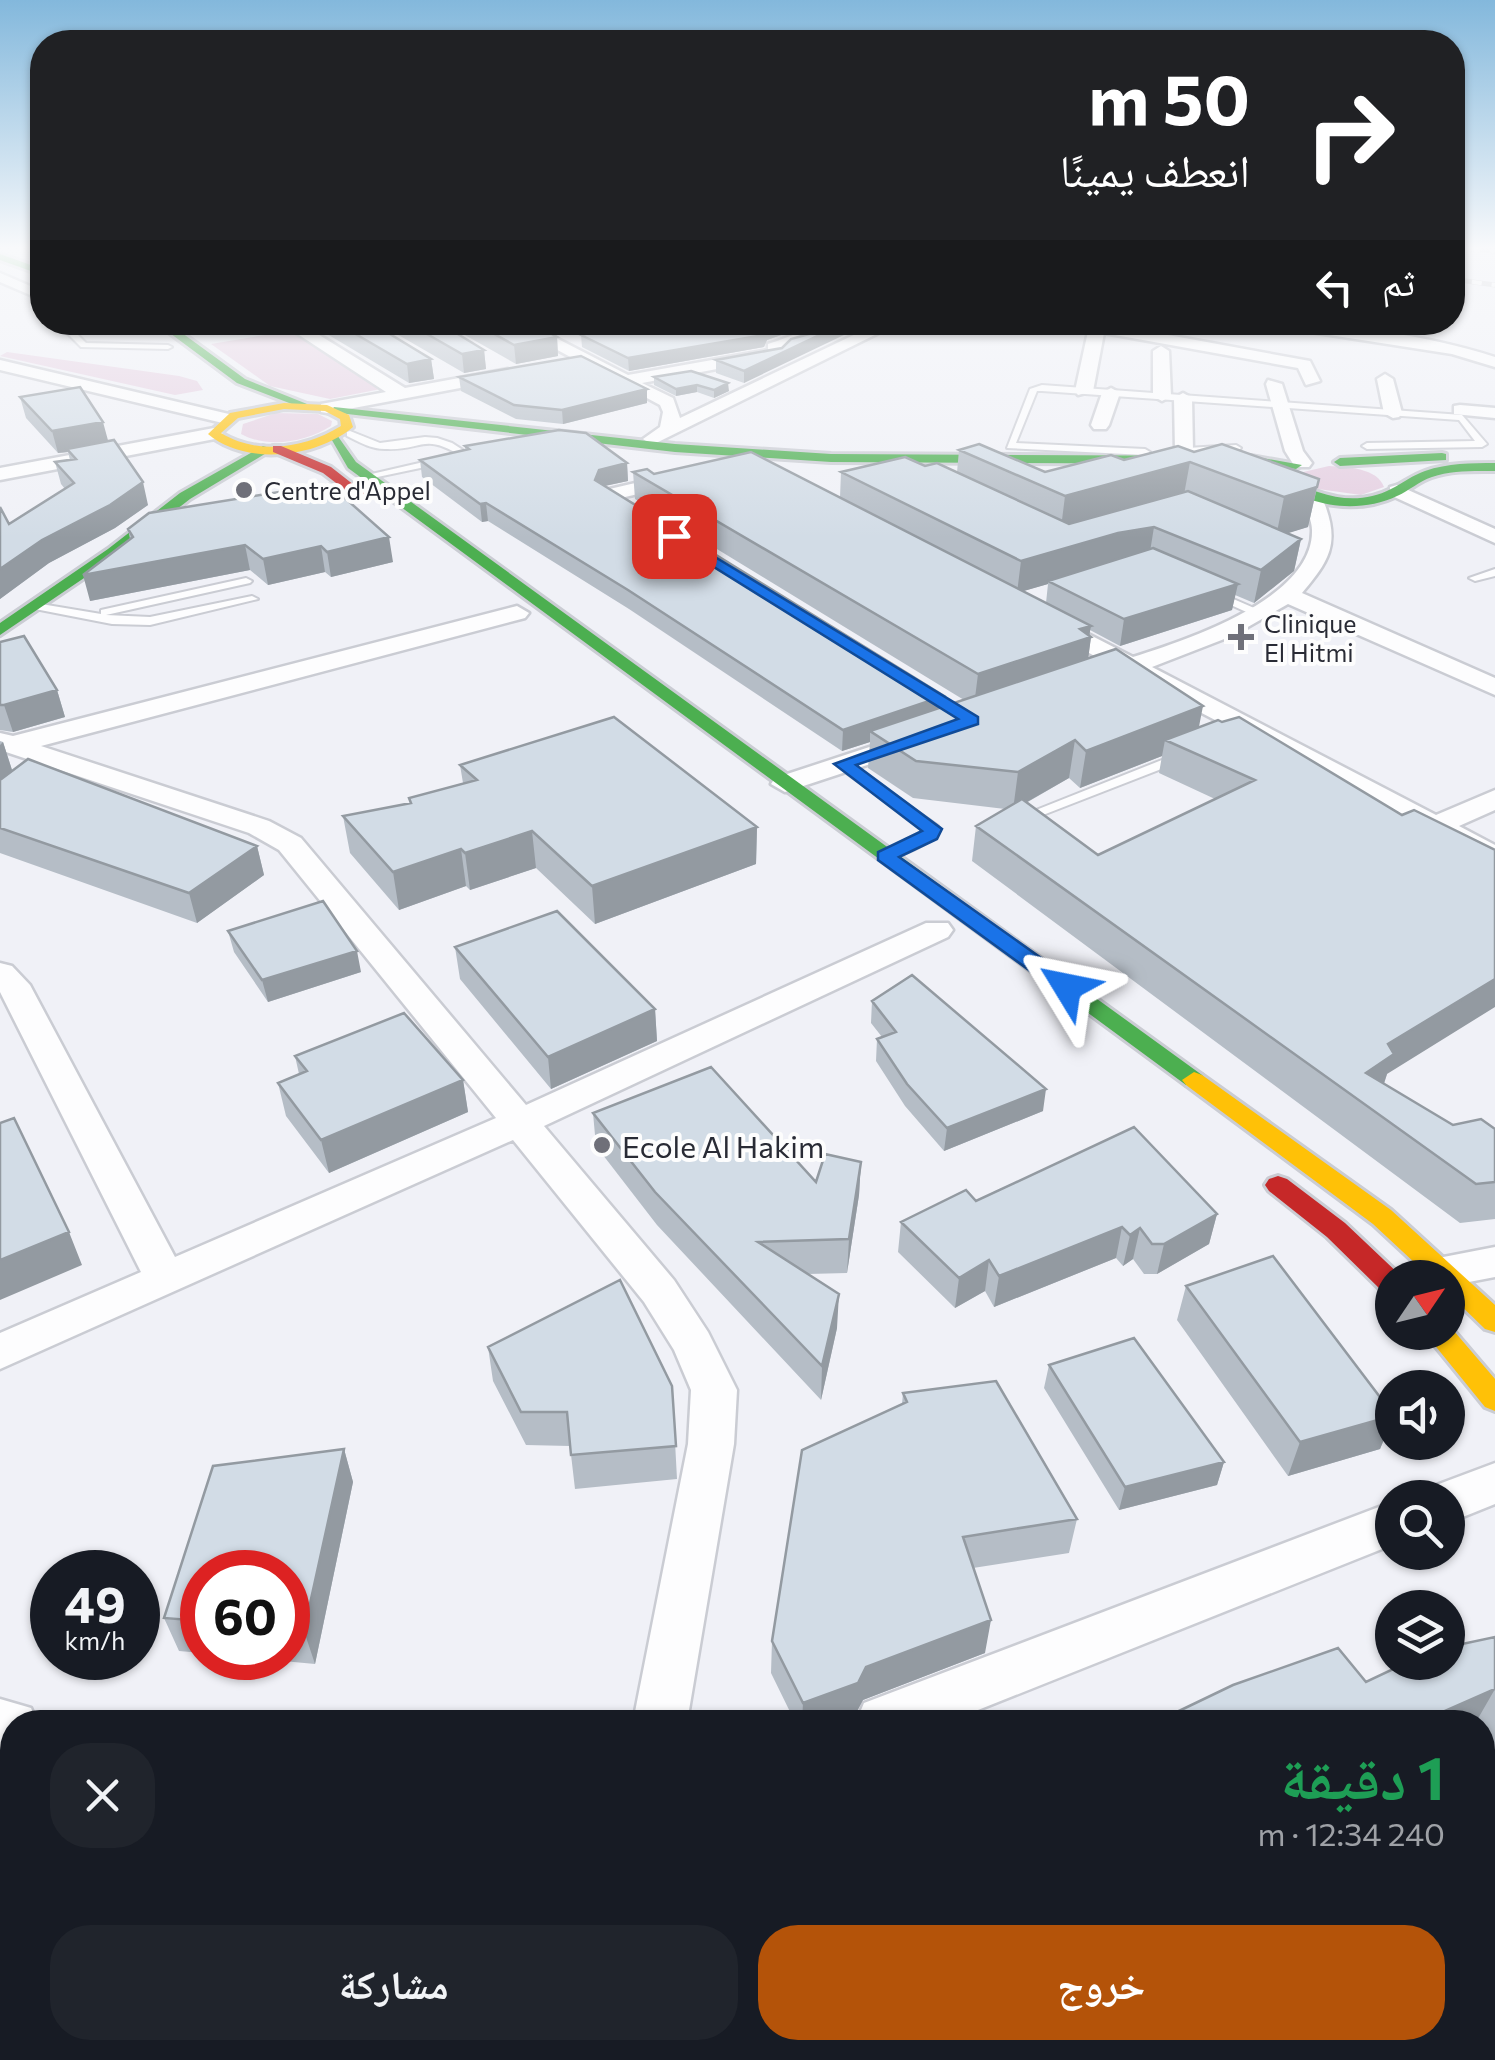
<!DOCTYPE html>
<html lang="ar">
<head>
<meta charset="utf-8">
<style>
  body { margin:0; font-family:Commissioner,"Noto Naskh Arabic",sans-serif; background:#20242c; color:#f1f3f6; direction:rtl; height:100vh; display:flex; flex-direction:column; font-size:38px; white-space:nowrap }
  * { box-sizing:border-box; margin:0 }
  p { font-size:32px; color:#9ea1a6 }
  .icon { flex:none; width:55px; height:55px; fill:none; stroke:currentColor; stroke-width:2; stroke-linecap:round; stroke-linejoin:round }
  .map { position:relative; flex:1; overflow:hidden; direction:ltr }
  .drawer { position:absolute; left:0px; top:1710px; width:1495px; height:350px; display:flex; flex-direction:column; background:#171b24; border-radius:40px 40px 0 0; box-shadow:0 2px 8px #0004; direction:rtl }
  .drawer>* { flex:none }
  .banner { position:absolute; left:30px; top:30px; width:1435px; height:305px; border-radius:40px; box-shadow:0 2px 8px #0004; direction:rtl; background:#202124; color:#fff; overflow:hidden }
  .needle { width:65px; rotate:55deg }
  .fabs { position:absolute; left:1375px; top:1260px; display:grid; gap:20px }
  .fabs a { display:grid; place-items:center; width:90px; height:90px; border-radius:50%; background:#171b24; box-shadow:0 2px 8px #0004; font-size:50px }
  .speed { position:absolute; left:30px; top:1550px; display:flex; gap:20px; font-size:50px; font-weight:700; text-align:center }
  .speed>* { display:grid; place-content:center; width:130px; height:130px; border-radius:50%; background:#171b24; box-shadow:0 2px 8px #0004; line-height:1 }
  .speed small { font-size:25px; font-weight:400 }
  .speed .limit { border:15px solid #d22; background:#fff; color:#111 }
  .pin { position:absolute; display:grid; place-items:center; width:85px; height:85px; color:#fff; margin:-42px; border-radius:20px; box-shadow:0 5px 15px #0006 }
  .me { position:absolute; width:110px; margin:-55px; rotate:305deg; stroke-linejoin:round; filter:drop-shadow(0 0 8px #0008) }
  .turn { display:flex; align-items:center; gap:35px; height:210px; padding:0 50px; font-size:45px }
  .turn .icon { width:130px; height:130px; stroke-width:2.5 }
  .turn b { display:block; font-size:70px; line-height:85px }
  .then { display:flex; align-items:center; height:95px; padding:0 50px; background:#0003; gap:20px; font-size:38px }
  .round { display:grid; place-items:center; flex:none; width:105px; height:105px; border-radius:40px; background:#20242c }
  .summary { display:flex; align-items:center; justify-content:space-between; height:170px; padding:0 50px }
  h1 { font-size:60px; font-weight:700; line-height:75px; color:#1e9e55 }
  .action { display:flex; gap:20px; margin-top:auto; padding:20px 50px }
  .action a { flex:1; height:115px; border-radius:40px; background:#b45309; color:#fff; font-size:40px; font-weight:700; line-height:115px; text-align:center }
  .action a+a { background:#20242c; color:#f1f3f6 }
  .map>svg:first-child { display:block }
  .green { fill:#e5cfe1 }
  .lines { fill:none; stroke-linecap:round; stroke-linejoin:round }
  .lane-casing { stroke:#caccd3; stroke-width:4 }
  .street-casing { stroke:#caccd3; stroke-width:5 }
  .fast-casing { stroke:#caccd3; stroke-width:6 }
  .slow-casing { stroke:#caccd3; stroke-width:6 }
  .jam-casing { stroke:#caccd3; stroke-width:6 }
  .lane { fill:#fdfdfe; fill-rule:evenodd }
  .street { fill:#fdfdfe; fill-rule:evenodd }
  .fast { fill:#4caf50; fill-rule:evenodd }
  .slow { fill:#ffc107; fill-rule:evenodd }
  .jam { fill:#c62828; fill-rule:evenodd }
  .rail-casing { stroke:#c4c4c7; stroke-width:5 }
  .rail { stroke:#fdfdfd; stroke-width:4; stroke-dasharray:10; stroke-linecap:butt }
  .wall { fill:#b5bdc6; fill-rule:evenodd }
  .shaded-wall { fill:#939aa1 }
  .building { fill:#d2dce6; stroke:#939aa1; stroke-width:2.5 }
  .route { fill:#1a73e8; stroke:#114b97; stroke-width:2.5 }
  .poi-dot { fill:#6f7079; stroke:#fdfdfd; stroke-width:4 }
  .labels { text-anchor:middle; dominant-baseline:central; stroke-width:8; stroke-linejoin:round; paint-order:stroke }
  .far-poi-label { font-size:25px; fill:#292b35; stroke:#fdfdfd; text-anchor:start }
  .poi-label { font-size:30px; fill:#292b35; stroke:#fdfdfd; text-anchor:start }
</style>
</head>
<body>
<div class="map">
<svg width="1495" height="2060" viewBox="0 0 1495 2060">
  <rect width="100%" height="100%" fill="#f0f1f7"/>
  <path class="green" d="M301 329 391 387 330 399 270 386 211 344Z
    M7 352 179 376 197 381 203 390 175 395 0 356Z
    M276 413 318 414 332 421 331 426C306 442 268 449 241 434L243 424Z
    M1329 466C1348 467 1377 468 1384 487L1361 495 1311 488 1299 473Z"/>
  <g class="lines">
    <g class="lane-casing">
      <path id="lane" d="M76 322H86L73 330 86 343 168 345 172 347 168 349 81 347 64 330Z
        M1042 385 1462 415 1487 444 1482 447 1367 449 1362 446 1367 443 1475 441 1459 420 1042 391H1037L1016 443 1145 449 1150 452 1145 455 1007 448 1030 389Z
        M350 431 380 443 425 437 437 438 452 443 472 456 464 458C423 431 424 451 385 449 371 449 359 442 347 436V432Z
        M1236 445 1241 448 1239 450 1171 455 1166 452 1171 449Z
        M441 458 444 459V463L368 479 363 476Z
        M1495 569V576L1475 581 1469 578Z
        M246 578 252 581 250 583 106 615 150 617 252 596 258 599 150 625 112 624 35 609 29 606 35 603 101 614V610Z
        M1215 591 1261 611 1263 613 1253 615 1211 596V592Z
        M1182 752 1187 753V759L1043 815H1033L1031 812Z
        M843 760 938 826 940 829C932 844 899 859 882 858L879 855 882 852 925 830 838 767 836 764Z"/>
    </g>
    <g class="street-casing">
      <path id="street" d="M0 273 42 291V300L0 282Z
        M505 322H525L628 375 768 350V344C793 337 816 322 841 322L814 341 785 349 787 352 781 357 642 383 673 398 680 418 881 322H901L652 445 643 439 660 427 663 412 660 405Z
        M585 322 572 329 564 324 565 322Z
        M1097 322 1310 361 1320 381 1306 385 1298 368 1104 333 1093 391 1078 395 1075 391 1089 327Z
        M1246 322C1327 322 1417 332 1495 357V367L1452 354Z
        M293 325H303L405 388 508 369 516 374 508 379 327 413 321 412V404L386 392 293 331Z
        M1161 346 1169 351 1171 396 1162 401 1153 396V351Z
        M0 360 233 415 236 419 227 424 0 370Z
        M1385 374 1393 379 1402 413 1399 417 1393 418 1384 413 1377 379Z
        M1268 380 1282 384 1303 451 1312 463 1309 467H1295L1285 451 1266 384Z
        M1111 388 1120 393 1109 425 1106 429H1094L1091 425 1102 393Z
        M1183 393 1192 398 1193 451 1184 457 1175 451 1174 398Z
        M1460 405 1495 408V418L1454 414V406Z
        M214 428 223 434 220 438 0 480V468Z
        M678 473 688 479 685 483 608 501 598 495 601 491Z
        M1397 485 1495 529V543L1390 495V487Z
        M1310 488C1320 491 1321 496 1325 505 1340 545 1328 562 1302 593L1495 678V695L1288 604 1232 636 1152 667 1436 815 1495 790V810L1459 826 1495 845V866L1129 675 1108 676 1105 671 1110 665 1037 623 1049 616 1057 618 1133 657C1186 640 1314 599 1312 530 1312 519 1304 505 1300 494Z
        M517 606 529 613 525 618 41 746 269 821 301 838 526 1105 926 923H948L953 930 948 937 544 1126 674 1280 708 1332 737 1390 734 1444 687 1722H633L688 1444 691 1390 674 1350 644 1302 513 1140 0 1369V1333L141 1272 0 992V963L12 966 30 985 175 1257 496 1118 279 850 249 833 0 750V733L13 736Z
        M912 733 922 735 925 741 922 747 785 792 771 784 775 778Z
        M1495 1247V1277L1448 1286V1278H1426L1422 1271 1428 1260Z
        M1495 1463V1504L1448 1523V1498H1426L1431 1487Z
        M1392 1502V1545L948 1722H856L864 1703Z
        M0 1699 31 1708 37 1722H12V1754L0 1753Z
        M760 2048H823L826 2060H762Z"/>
    </g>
    <g class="fast-casing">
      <path id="fast" d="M0 254 42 269V275L0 260Z
        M155 322H167L245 379 307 404 297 406 237 383Z
        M334 407 675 444 831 454 1251 456 1302 465 1296 469 1251 464 831 462 675 452 330 412Z
        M329 435H337L356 462 1202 1075 1206 1080 1202 1085H1186L348 468Z
        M263 446 273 449 190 499 118 555 0 635V623L108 549 180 493Z
        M1442 453 1446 454V460L1340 466 1334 462 1340 458Z
        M1495 463V471C1474 471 1452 470 1432 477 1419 481 1409 491 1397 496 1359 514 1307 508 1277 479L1287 476C1318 497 1357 507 1391 489 1403 483 1413 475 1425 471 1448 463 1471 463 1495 463Z"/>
    </g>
    <g class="slow-casing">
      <path id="slow" d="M284 403 327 405 349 415 353 427C316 458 246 466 208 434L230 413ZM284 409 325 411 340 419 341 426C305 448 259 456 221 433L238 418Z
        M1194 1072 1202 1075 1391 1210 1495 1305V1332L1485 1329 1448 1293V1278H1431L1373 1224 1186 1085 1182 1080Z
        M1448 1324 1495 1379V1411L1485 1407 1424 1332H1448Z"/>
    </g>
    <g class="jam-casing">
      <path id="jam" d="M273 446H281L331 467 368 496 357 499 323 473 273 452Z
        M1278 1176 1287 1179 1345 1223 1402 1277 1392 1278V1294L1382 1291 1327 1237 1269 1191 1265 1185 1269 1179Z"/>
    </g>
    <use href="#lane" class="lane"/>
    <use href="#street" class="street"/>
    <use href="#fast" class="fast"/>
    <use href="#slow" class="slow"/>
    <use href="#jam" class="jam"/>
    <g class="rail-casing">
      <path id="rail" d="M1470 249 1495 251
        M1452 279 1495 285"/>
    </g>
    <use href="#rail" class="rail"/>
  </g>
  <path class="wall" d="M307 322H370L431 359 434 379 409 383Z
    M376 322H438L484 350 486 369 464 373Z
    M442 322H511L529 332 557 337 558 356 516 364Z
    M812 324 767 340 764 347 629 371 582 347 581 335Z
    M816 332 744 383 716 373V360L782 348Z
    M459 377 647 389V403L563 424 516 419 461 391Z
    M654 377 729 391 714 398 697 392 676 396 654 385Z
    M20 397 108 441 148 505 115 528 49 563 0 599V507L9 524 65 489 61 484 55 462 70 460 68 452 58 453 26 418Z
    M465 446 627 463 628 481 604 486 944 696 943 707 964 700 635 499 633 472 840 498 841 472 925 466 957 472 959 450 1045 472 1194 452 1319 479 1308 527 1287 533 1301 539 1294 571 1254 603 1235 595 1232 610 1120 646 1090 630V636L1091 637 1088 658 1199 727 1239 717 1387 1074 1384 1084 1453 1125 1495 1129V1219L1460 1223 972 861 976 826 1005 809 913 798 868 768 870 742 842 751 629 609 488 521 482 522 422 477 420 460 465 450ZM1048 584 1046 603 1023 591ZM1162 756 1159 773 1215 799 1098 855 1026 803 1069 778 1080 788Z
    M329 484 393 562 331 577 325 572 268 585 250 570 90 601 130 539 128 529Z
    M0 642 57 690 65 717 13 732 0 730Z
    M0 741 3 742 12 770 2 780 257 846 264 875 197 923 0 853Z
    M460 765 757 827 756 864 595 924 536 868 470 890 466 886 399 910 350 853 343 816 410 804 409 798 463 783Z
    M228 931 361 972 268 1002 234 952Z
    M455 947 655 1009 657 1041 551 1089 460 979Z
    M872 1001 1043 1111 944 1151 905 1106 876 1061 877 1039 882 1037 871 1023Z
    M295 1056 463 1080 468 1112 329 1173 286 1116 278 1083 299 1074Z
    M593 1113 816 1182 861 1162 859 1195 847 1273 808 1274 837 1328 821 1400 657 1225 596 1146Z
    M976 1201 1217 1214 1209 1244 1157 1274H1144L1133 1259 1123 1266 1116 1258 994 1307 985 1291 955 1308 898 1252 901 1222Z
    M1186 1286 1392 1413V1420L1380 1449 1288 1476 1177 1320Z
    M488 1347 672 1386 677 1479 575 1489 570 1446 526 1445 493 1381Z
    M1049 1365 1224 1462 1217 1485 1119 1510 1044 1388Z
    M903 1393 1077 1519 1069 1553 973 1568 985 1653 863 1700 855 1715 835 1722H795L771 1673 772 1641 902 1404Z
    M344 1449 353 1482 315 1664 251 1658H288V1572H202V1653L179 1651 164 1618 213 1466Z
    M1495 1637V1755L1492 1756 1482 1740V1722H1156L1366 1682Z
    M1495 1811V2060H918L914 2048H1482L1485 1901 1482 1895V1815L1485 1812Z
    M0 1816 12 2048H455L313 2060H0Z"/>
  <path class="shaded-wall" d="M783 322H820L812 324 767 340 764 347 629 371 628 358 767 328Z
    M847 322H871L744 383V371Z
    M557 337 558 356 516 364 514 345Z
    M484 350 486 369 464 373 462 354Z
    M431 359 434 379 409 383 407 364Z
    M728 383 729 391 714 398V390Z
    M697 385V392L676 396V389Z
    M647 389V403L563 424 562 410Z
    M103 422 109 444 67 449 68 452 58 453 52 431Z
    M1190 462 1183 500 1060 536 1065 496Z
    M627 463 628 481 600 487 595 480 599 470Z
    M143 482 148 505 115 528 49 563 0 599V569L42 540Z
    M1317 487 1308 527 1276 537 1284 497Z
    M486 503 488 521 482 522 480 504Z
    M1154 527 1149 558 1048 581V584L1017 593 1021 561 1118 533Z
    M389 537 393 562 331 577 327 552Z
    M1301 539 1294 571 1254 603 1261 570Z
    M245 545 250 570 90 601 83 575Z
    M321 546 325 572 268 585 263 559Z
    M1238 584 1232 610 1120 646 1124 619Z
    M1091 626 1089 637H1091L1087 668 974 706 978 674 1080 629Z
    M57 690 65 717 13 732 4 705Z
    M944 696 942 717 870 731V742L842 751 843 730Z
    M1203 706 1196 742 1165 740 1162 756 1080 788 1086 751Z
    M1075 740 1069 778 1013 810 1018 772Z
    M3 742 12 770 0 781V745Z
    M757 827 756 864 595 924 592 886Z
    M532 831 536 868 470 890 465 853Z
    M257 846 264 875 197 923 189 893Z
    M461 849 466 886 399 910 393 872Z
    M357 951 361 972 268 1002 262 980Z
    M1495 979V1007L1387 1074 1381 1092 1366 1073 1388 1044Z
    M655 1009 657 1041 551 1089 548 1057Z
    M463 1080 468 1112 329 1173 321 1140Z
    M1046 1089 1043 1111 944 1151 947 1128Z
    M861 1162 859 1195 847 1273 849 1239Z
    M1217 1214 1209 1244 1157 1274 1164 1244Z
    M1122 1227 1116 1258 994 1307 999 1276Z
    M1140 1228 1133 1259 1123 1266 1130 1235Z
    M69 1232 82 1265 0 1300V1260Z
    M989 1260 985 1291 955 1308 959 1278Z
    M839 1294 837 1328 821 1400 822 1366Z
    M1392 1416V1420L1380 1449 1288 1476 1300 1442Z
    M344 1449 353 1482 315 1664 304 1631Z
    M1224 1462 1217 1485 1119 1510 1125 1487Z
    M991 1620 985 1653 863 1700 855 1715 835 1722H802L803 1703 866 1667Z
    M1495 1689 1476 1722H1420Z"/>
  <path class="building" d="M335 322H370L431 359 407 364Z
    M406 322H438L484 350 462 354Z
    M473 322H511L529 332 543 329 557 337 514 345Z
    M637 322H783L767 328 764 335 628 358 581 335Z
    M830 322H847L744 371 716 360 782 348 791 339 816 332Z
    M581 356 647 389 562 410 514 405 459 377Z
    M691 371 728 383 714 390 697 385 676 389 654 377Z
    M80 387 103 422 52 431 20 397Z
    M559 430 586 433 627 463 599 470 595 480 944 696 843 730 628 590 486 503 480 504 420 460 469 449 465 446Z
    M114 440 143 482 110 505 42 540 0 569V507L9 524 74 483 55 462 76 459 67 449Z
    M979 444 1045 472 1111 455 1124 460 1178 446 1194 452 1222 444 1319 479 1317 487 1284 497 1190 462 1065 496 959 450Z
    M751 452 1091 626 1080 629 1091 637 978 674 633 472 647 469 654 474Z
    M905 457 925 466 937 463 1069 524 1188 491 1301 539 1261 570 1154 527 1118 533 1021 561 841 472Z
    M329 484 389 537 327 552 321 546 263 559 245 545 83 575 133 537 128 529 149 513Z
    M1153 548 1238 584 1124 619 1048 581Z
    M24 636 57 690 4 705H0V642Z
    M1116 649 1203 706 1086 751 1075 740 1018 772 916 761 870 731Z
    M614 717 757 827 592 886 532 831 465 853 461 849 393 872 343 816 411 803 409 798 477 780 460 765Z
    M1239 717 1402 815 1414 810 1495 850V979L1388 1044 1394 1054 1366 1073 1453 1125 1481 1119 1495 1129V1182L1476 1184 976 826 1022 799 1098 855 1255 780 1165 740 1218 720 1222 722Z
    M28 759 257 846 189 893 0 828V780Z
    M323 901 357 951 262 980 228 931Z
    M557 911 655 1009 548 1057 455 947Z
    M912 975 1046 1089 947 1128 907 1084 877 1039 896 1032 872 1001Z
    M404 1013 463 1080 321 1140 278 1083 307 1071 295 1056Z
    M711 1067 816 1182 825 1154 861 1162 849 1239 758 1242 839 1294 822 1366 655 1192 593 1113Z
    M14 1118 69 1232 0 1260V1123Z
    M1134 1127 1217 1214 1164 1244H1152L1140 1228 1130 1235 1122 1227 999 1276 989 1260 959 1278 901 1222 966 1190 976 1201Z
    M1273 1256 1392 1413V1416L1300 1442 1186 1286Z
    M620 1280 672 1386 676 1446 571 1455 567 1412H521L488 1347Z
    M1134 1338 1224 1462 1125 1487 1049 1365Z
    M996 1381 1077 1519 963 1537 991 1620 866 1667 858 1683 803 1703 772 1641 802 1450 907 1402 903 1393Z
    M344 1449 304 1631 288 1629V1572H202V1621L164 1618 213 1466Z
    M1495 1637V1689L1420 1722H1156L1233 1685 1338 1648 1366 1682 1408 1662H1448V1647Z
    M1495 1811V1833L1485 1812Z
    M0 1816 12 1817V2048H128L0 2054Z
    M1482 1901H1495V2060H932L929 2048H1482Z
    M632 2048H744L746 2060H580Z"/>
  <linearGradient id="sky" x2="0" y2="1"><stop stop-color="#83b8dc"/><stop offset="0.46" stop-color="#f8f9fb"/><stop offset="1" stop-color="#f8f9fb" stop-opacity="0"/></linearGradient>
  <rect width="1495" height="538" fill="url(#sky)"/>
  <path class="route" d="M674 532 978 717V724L856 765 942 829 937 839 899 857 1075 982 1078 987 1075 992H1059L878 860V852L922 831 834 764 958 719 669 539 667 536Z"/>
  <g class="poi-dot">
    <circle cx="244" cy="490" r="10"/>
    <path d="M1236 622h10v10h10v10h-10v10h-10v-10h-10v-10h10z"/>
    <circle cx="602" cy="1145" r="10"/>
  </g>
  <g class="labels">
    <g class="far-poi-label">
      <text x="264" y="490">Centre d'Appel</text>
      <text x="1264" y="623">Clinique<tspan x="1264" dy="29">El Hitmi</tspan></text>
    </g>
    <g class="poi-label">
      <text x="622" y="1145">Ecole Al Hakim</text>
    </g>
  </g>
</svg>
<div class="fabs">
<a><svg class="needle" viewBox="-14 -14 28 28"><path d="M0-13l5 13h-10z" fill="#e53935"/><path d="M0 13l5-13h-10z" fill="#9ea1a6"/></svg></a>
<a><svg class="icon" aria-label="sound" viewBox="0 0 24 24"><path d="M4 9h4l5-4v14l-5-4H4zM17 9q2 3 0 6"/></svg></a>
<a><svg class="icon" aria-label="search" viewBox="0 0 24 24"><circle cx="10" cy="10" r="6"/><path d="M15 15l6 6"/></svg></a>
<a><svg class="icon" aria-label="layers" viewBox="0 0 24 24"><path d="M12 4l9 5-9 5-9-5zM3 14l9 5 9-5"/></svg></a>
</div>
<div class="speed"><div>49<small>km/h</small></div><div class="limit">60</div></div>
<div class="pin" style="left:674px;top:536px;background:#d93025"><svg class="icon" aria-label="arrive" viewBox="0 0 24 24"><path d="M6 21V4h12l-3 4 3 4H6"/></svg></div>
<svg class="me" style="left:1067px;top:987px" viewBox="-20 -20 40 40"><path d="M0-17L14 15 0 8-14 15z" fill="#1a73e8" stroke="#fff" stroke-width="4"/></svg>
<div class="banner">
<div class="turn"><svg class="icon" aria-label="right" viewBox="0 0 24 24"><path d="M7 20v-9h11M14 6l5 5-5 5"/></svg><div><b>50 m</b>انعطف يمينًا</div></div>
<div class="then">ثم<svg class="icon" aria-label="left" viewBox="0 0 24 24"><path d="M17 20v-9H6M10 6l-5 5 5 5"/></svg></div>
</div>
<section class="drawer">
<div class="summary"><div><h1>1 دقيقة</h1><p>240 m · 12:34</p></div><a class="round"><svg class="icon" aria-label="close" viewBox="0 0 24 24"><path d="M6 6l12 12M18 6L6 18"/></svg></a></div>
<div class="action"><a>خروج</a><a>مشاركة</a></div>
</section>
</div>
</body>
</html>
